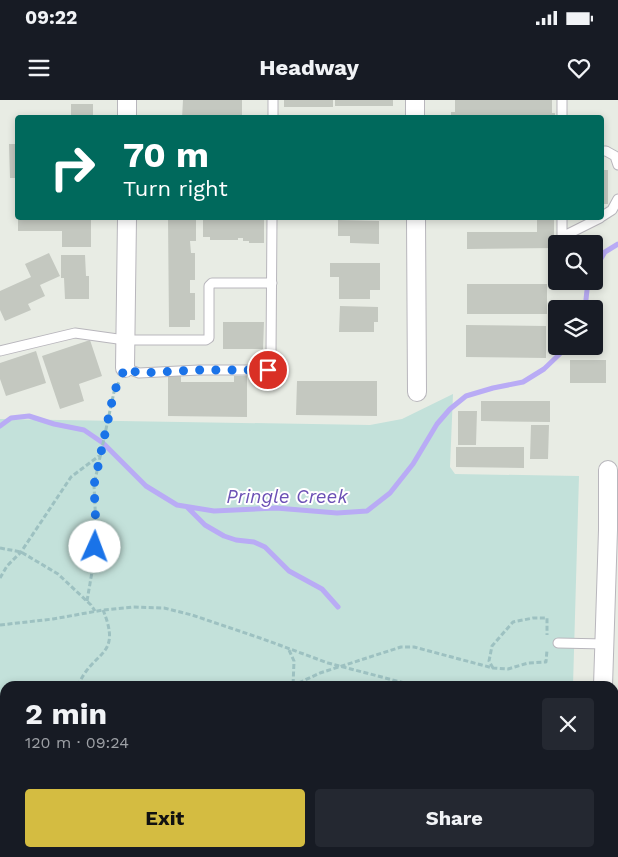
<!DOCTYPE html>
<html lang="en">
<head>
<meta charset="utf-8">
<style>
  body { margin:0; font-family:"Work Sans",sans-serif; background:#242831; color:#f1f3f6; height:100vh; display:flex; flex-direction:column; font-size:19px; white-space:nowrap }
  * { box-sizing:border-box; margin:0 }
  p { font-size:16px; color:#9ea1a6 }
  .icon { flex:none; width:28px; height:28px; fill:none; stroke:currentColor; stroke-width:2; stroke-linecap:round; stroke-linejoin:round }
  .map { position:relative; flex:1; overflow:hidden }
  .sheet { position:absolute; left:0px; top:581px; width:619px; height:176px; display:flex; flex-direction:column; background:#171b24; border-radius:15px 15px 0 0; box-shadow:0 2px 8px #0003 }
  .sheet>* { flex:none }
  .hud { position:absolute; left:15px; top:15px; width:589px; height:105px; border-radius:5px; box-shadow:0 2px 8px #0003; background:#00695c; color:#fff; overflow:hidden }
  .fabs { position:absolute; left:548px; top:135px; display:grid; gap:10px }
  .fabs a { display:grid; place-items:center; width:55px; height:55px; border-radius:5px; background:#171b24; box-shadow:0 2px 8px #0003; font-size:25px }
  .pin { position:absolute; display:grid; place-items:center; width:42px; height:42px; color:#fff; margin:-21px; border:2px solid #fff; border-radius:50%; box-shadow:0 1px 5px #0007 }
  .me { position:absolute; width:55px; margin:-28px; rotate:2deg; stroke-linejoin:round; filter:drop-shadow(0 0 4px #0008) }
  .turn { display:flex; align-items:center; gap:18px; height:105px; padding:0 25px; font-size:22px }
  .turn .icon { width:65px; height:65px; stroke-width:2.5 }
  .turn b { display:block; font-size:35px; line-height:42px }
  .round { display:grid; place-items:center; flex:none; width:52px; height:52px; border-radius:5px; background:#242831 }
  .summary { display:flex; align-items:center; justify-content:space-between; height:85px; padding:0 25px }
  h1 { font-size:30px; font-weight:700; line-height:38px }
  .cta { display:flex; gap:10px; margin-top:auto; padding:10px 25px }
  .cta a { flex:1; height:58px; border-radius:5px; background:#d4bc41; color:#111; font-size:20px; font-weight:700; line-height:58px; text-align:center }
  .cta a+a { background:#242831; color:#f1f3f6 }
  .status { display:flex; justify-content:space-between; align-items:center; height:35px; padding:0 25px; background:#171b24; direction:ltr }
  .status svg { height:14px; fill:currentColor }
  header { display:flex; justify-content:space-between; align-items:center; height:65px; padding:0 25px; background:#171b24; font-size:22px; font-weight:700 }
  .map>svg:first-child { display:block }
  .green { fill:#c3e1da }
  .lines { fill:none; stroke-linecap:round; stroke-linejoin:round }
  .stream { stroke:#b9abf5; stroke-width:5 }
  .building { fill:#c4c8c0 }
  .lane-casing { stroke:#b8b6bc; stroke-width:11 }
  .street-casing { stroke:#b8b6bc; stroke-width:20 }
  .path { stroke:#9dc1c1; stroke-width:3; stroke-dasharray:5 2.5; stroke-linecap:butt }
  .lane { stroke:#fff; stroke-width:9 }
  .street { stroke:#fff; stroke-width:18 }
  .route { stroke:#1a73e8; stroke-width:9; stroke-dasharray:0 16.2 }
  .labels { text-anchor:middle; dominant-baseline:central; stroke-width:4; stroke-linejoin:round; paint-order:stroke }
  .water-label { font-size:19px; font-style:italic; fill:#6c51b5; stroke:#fff }
</style>
</head>
<body>
<div class="status"><b>09:22</b><svg viewBox="0 0 49 12"><path d="M0 12V9h3v3zM5 12V6h3v6zM10 12V3h3v9zM15 12V0h3v12zM26 1h20v11H26zM47 4h2v5h-2z"/></svg></div>
<header><svg class="icon" aria-label="menu" viewBox="0 0 24 24"><path d="M4 6h16M4 12h16M4 18h16"/></svg>Headway<svg class="icon" aria-label="heart" viewBox="0 0 24 24"><path d="M12 20l-8-8c-3-5 5-10 8-4 3-6 11-1 8 4z"/></svg></header>
<div class="map">
<svg width="618" height="757" viewBox="0 0 618 757">
  <rect width="100%" height="100%" fill="#e8ece4"/>
  <path class="green" d="M453 294 450 367 455 374 579 376 573 586H5V752H568L567 757H0V319L370 325 402 319Z"/>
  <g class="lines">
    <path class="stream" d="M594 170 605 152 618 144
      M585 209 587 190 590 181
      M0 326 11 318 29 316 54 324 84 330 103 343 146 386 177 405 214 411 276 408 337 413 367 411 390 393 413 364 437 324 450 309 466 296 493 288 523 282 544 269 568 246
      M188 408 205 425 224 436 236 440 254 442 265 447 289 471 322 489 338 507
      M536 752 538 757"/>
  </g>
  <path class="building" d="M183 0H242V18H182Z
    M284 0H333V7H284Z
    M335 0H393V6H335Z
    M455 0H552V13H555V18H451V12H455Z
    M71 4H93V18H71Z
    M9 44H18V78H10Z
    M601 70H608V104H601Z
    M18 118H91V147H62V131H18Z
    M168 118H196V141H190L191 153H195V180H190V193H195V220H190V227H169Z
    M203 118H264V143H249V141H243V138H238V140H210V137H203Z
    M537 118H554V148L467 149V132H537Z
    M338 120 379 121V144L350 143V136H338Z
    M49 153 60 176 40 185 45 196 28 204 31 210 5 221 0 210V191L31 177 25 164Z
    M61 155H85L86 176H89V199H65L64 178H61Z
    M330 163H380V190H370V199H339V177H330Z
    M467 184H547V214H467Z
    M340 206 378 207V222H374V232H339Z
    M223 222H264L263 249H223Z
    M466 225 546 226V258L466 257Z
    M90 240 102 276 79 284 84 301 60 309 42 256Z
    M36 251 46 283 6 296 0 279V263Z
    M570 260H606V283H570Z
    M168 276H181V282H234V276H247V317L168 316Z
    M297 281H377V316L296 315Z
    M481 301H550V322L481 321Z
    M458 311H477L476 345H458Z
    M531 325H549L548 359H530Z
    M456 347H524V368L456 367Z"/>
  <g class="lines">
    <g class="lane-casing">
      <path id="lane" d="M273 18V0
        M562 18V0
        M601 51H606L615 56 618 65
        M601 117 612 110 618 99
        M272 118 271 253 274 263
        M562 137 600 118
        M562 144V118
        M0 251 75 233 125 240H206L209 238V186L212 183H272
        M125 268 139 273 199 270H274
        M558 543 605 544"/>
    </g>
    <g class="street-casing">
      <path id="street" d="M415 0V18
        M127 18V0
        M416 118 417 292
        M125 268 127 118
        M603 586 608 430V370
        M595 757V752"/>
    </g>
    <path class="path" d="M0 448 21 452 58 474 91 505 95 511
      M0 478 7 466 21 452 71 377 99 356
      M87 501 93 466 96 428 94 385 114 292 119 282
      M0 525 53 519 103 510 133 507 164 508 192 515 263 539 328 563 416 586
      M493 568 489 561 492 546 513 522 533 518H547V535
      M78 586C92 550 123 558 103 510
      M265 586H293L294 561 289 550
      M292 586 320 573 401 547H414L493 568 508 569 528 563 546 562 547 550
      M514 752 515 757
      M93 757 100 752
      M195 757V752"/>
    <use href="#lane" class="lane"/>
    <use href="#street" class="street"/>
  </g>
  <g class="lines">
    <path class="route" d="M95 447 96 428 94 385 114 292 125 268 139 273 199 270H268"/>
  </g>
  <g class="labels">
    <g class="water-label">
      <text x="287" y="396">Pringle Creek</text>
    </g>
  </g>
</svg>
<div class="fabs">
<a><svg class="icon" aria-label="search" viewBox="0 0 24 24"><circle cx="10" cy="10" r="6"/><path d="M15 15l6 6"/></svg></a>
<a><svg class="icon" aria-label="layers" viewBox="0 0 24 24"><path d="M12 4l9 5-9 5-9-5zM3 14l9 5 9-5"/></svg></a>
</div>
<div class="pin" style="left:268px;top:270px;background:#d93025"><svg class="icon" aria-label="arrive" viewBox="0 0 24 24"><path d="M6 21V4h12l-3 4 3 4H6"/></svg></div>
<svg class="me" style="left:95px;top:447px" viewBox="-20 -20 40 40"><circle r="19" fill="#fff"/><path d="M0-13L10 11 0 6-10 11z" fill="#1a73e8"/></svg>
<div class="hud">
<div class="turn"><svg class="icon" aria-label="right" viewBox="0 0 24 24"><path d="M7 20v-9h11M14 6l5 5-5 5"/></svg><div><b>70 m</b>Turn right</div></div>
</div>
<section class="sheet">
<div class="summary"><div><h1>2 min</h1><p>120 m · 09:24</p></div><a class="round"><svg class="icon" aria-label="close" viewBox="0 0 24 24"><path d="M6 6l12 12M18 6L6 18"/></svg></a></div>
<div class="cta"><a>Exit</a><a>Share</a></div>
</section>
</div>
</body>
</html>
